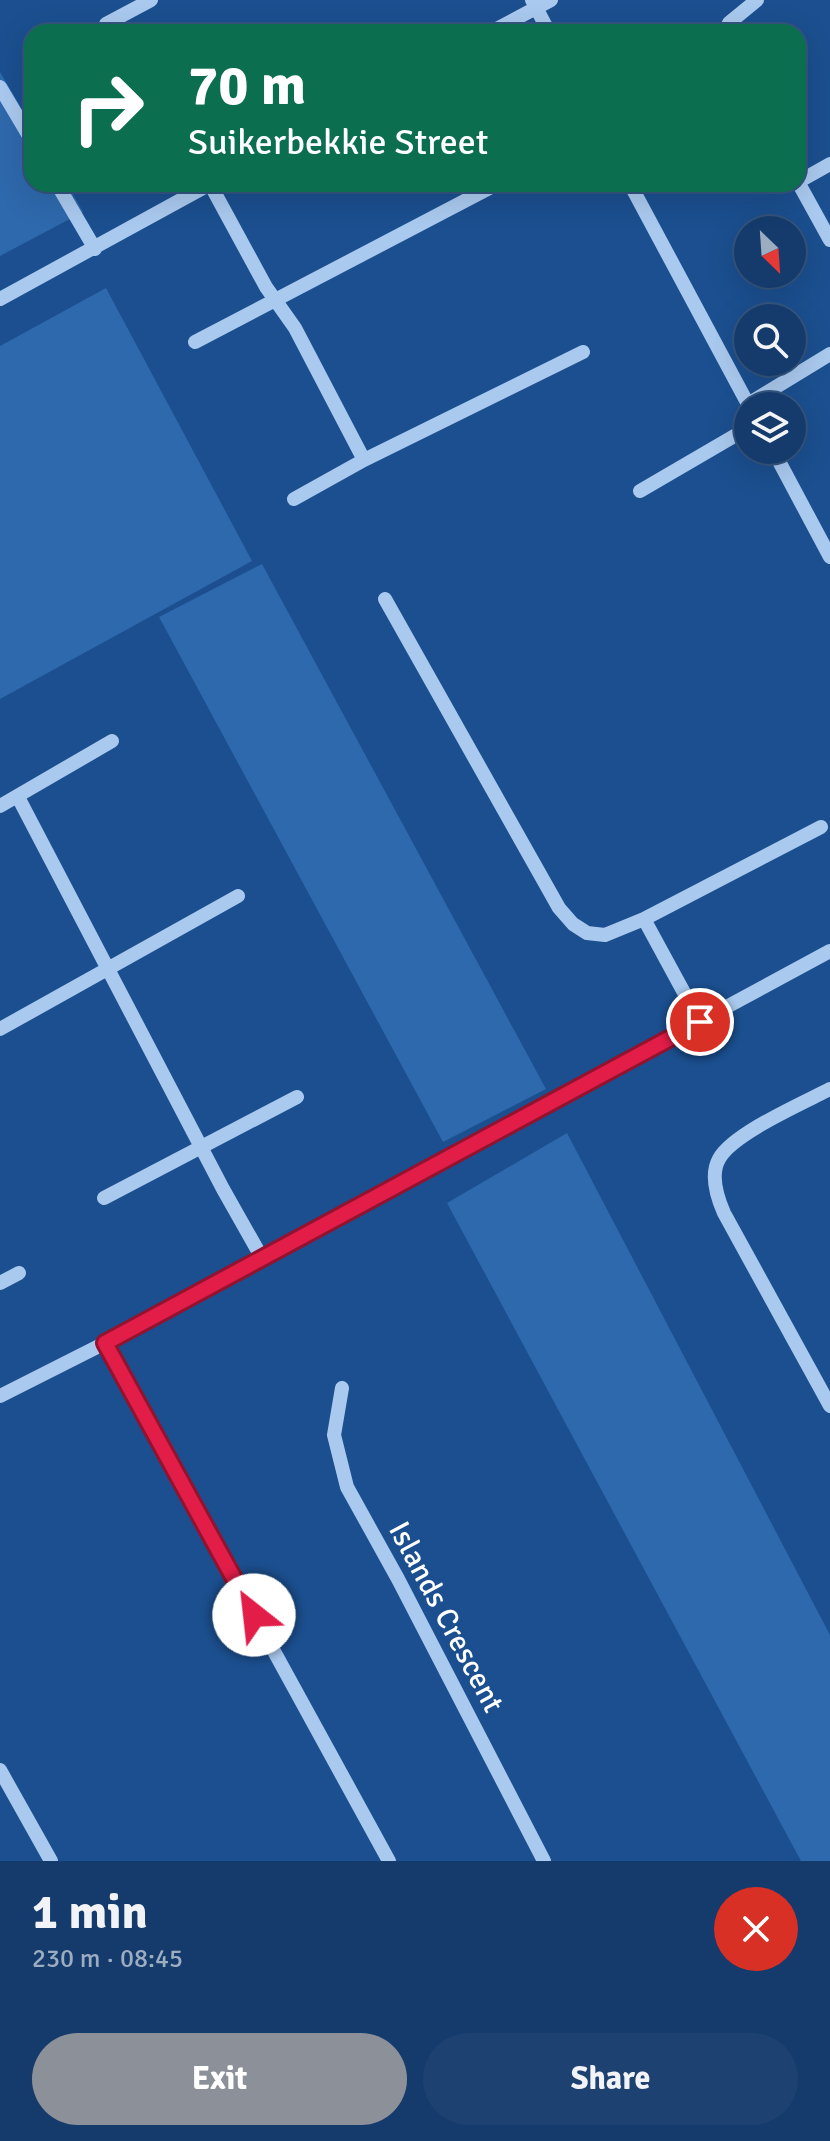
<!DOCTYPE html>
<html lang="en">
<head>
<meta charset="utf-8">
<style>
  body { margin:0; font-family:Signika,sans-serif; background:#1d4271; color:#f1f3f6; height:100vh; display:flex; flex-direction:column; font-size:30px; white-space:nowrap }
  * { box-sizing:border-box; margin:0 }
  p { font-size:26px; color:#9dadc1 }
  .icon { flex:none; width:44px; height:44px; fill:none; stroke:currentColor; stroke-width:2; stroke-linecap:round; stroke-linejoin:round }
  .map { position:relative; height:1861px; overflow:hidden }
  .drawer { display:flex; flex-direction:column; background:#143b6b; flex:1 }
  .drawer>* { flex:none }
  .hud { position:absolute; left:24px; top:24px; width:782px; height:168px; border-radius:24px; box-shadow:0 8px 32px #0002,0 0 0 2px #33557e; background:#0b6e4f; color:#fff; overflow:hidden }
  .needle { width:52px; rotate:155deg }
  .controls { position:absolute; left:734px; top:216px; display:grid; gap:16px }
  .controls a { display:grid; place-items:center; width:72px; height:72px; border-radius:50%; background:#143b6b; box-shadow:0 8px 32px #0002,0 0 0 2px #33557e; font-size:40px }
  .pin { position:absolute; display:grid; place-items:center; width:68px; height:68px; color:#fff; margin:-34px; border:4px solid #fff; border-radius:50%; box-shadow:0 2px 8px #0007 }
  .me { position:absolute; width:88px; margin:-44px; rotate:331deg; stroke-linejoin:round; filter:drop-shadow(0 0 6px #0008) }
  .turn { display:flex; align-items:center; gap:28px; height:168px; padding:0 32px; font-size:36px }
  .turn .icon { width:104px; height:104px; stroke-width:2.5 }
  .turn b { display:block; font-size:56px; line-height:68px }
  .round { display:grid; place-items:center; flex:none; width:84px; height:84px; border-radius:42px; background:#1d4271 }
  .head { display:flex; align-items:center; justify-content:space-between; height:136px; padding:0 32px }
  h1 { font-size:48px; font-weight:700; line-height:60px }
  .primary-button { display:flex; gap:16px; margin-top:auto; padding:16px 32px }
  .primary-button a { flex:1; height:92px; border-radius:48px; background:#8c9099; color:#fff; font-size:32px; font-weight:700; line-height:92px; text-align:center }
  .primary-button a+a { background:#1d4271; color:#f1f3f6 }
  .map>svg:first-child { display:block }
  .green { fill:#2e69ad }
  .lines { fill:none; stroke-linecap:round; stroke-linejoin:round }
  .minor { stroke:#a9c9ee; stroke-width:14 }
  .route-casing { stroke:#92132f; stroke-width:20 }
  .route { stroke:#e11d48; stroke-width:14 }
  .labels { text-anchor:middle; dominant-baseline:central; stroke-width:7; stroke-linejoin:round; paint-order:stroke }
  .street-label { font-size:30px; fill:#fff; stroke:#1b4f8f }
</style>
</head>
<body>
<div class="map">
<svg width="830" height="1861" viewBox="0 0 830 1861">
  <rect width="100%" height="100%" fill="#1b4f8f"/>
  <path class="green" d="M0 72 32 126V184H67L83 212 0 256Z
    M106 288 252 561 0 699V346Z
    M262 564 546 1089 443 1142 159 617Z
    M567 1133 830 1635V1861H801L447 1203Z"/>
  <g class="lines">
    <path class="minor" d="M532 0 549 32
      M106 24 151 0
      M491 32 551 0
      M725 32 729 23 757 0
      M0 87 32 141
      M798 182 830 240
      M798 182 830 164
      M57 184 95 249
      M210 184 266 287 295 328 364 460 583 352
      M630 184 749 406
      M0 299 210 184
      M195 342 497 184
      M748 404 830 354
      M773 450 830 557
      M640 491 748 428
      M294 499 364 460
      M385 599 559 908 573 924 587 933 605 935 644 919 821 827
      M18 797 223 1189 262 1258
      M0 806 112 741
      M644 919 700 1022
      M0 1029 238 896
      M830 1089C803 1103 732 1134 719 1159 710 1175 717 1197 724 1213L830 1406
      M104 1198 297 1097
      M0 1283 19 1273
      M105 1343 389 1861
      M342 1388 334 1435 347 1487 398 1579 544 1861
      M0 1396 105 1343 830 951
      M0 1770 51 1861"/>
  </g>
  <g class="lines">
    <g class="route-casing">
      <path id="route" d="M254 1615 105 1343 700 1022"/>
    </g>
    <use href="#route" class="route"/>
  </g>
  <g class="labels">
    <g class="street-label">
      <text transform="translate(446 1617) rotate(62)">Islands Crescent</text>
    </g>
  </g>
</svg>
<div class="controls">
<a><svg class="needle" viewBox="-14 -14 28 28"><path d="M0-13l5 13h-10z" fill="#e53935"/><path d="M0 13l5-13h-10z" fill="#9dadc1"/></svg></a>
<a><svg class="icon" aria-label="search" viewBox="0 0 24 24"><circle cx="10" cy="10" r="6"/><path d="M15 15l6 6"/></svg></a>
<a><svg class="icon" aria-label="layers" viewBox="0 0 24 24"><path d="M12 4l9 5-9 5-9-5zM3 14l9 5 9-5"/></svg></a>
</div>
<div class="pin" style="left:700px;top:1022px;background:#d93025"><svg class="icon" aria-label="arrive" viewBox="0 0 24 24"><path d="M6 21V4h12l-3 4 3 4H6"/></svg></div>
<svg class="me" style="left:254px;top:1615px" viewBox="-20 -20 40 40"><circle r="19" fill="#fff"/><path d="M0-13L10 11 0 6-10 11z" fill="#e11d48"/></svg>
<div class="hud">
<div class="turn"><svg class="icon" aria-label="right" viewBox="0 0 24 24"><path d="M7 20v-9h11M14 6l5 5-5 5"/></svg><div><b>70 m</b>Suikerbekkie Street</div></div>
</div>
</div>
<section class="drawer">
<div class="head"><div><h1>1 min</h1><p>230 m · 08:45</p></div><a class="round" style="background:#d93025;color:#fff"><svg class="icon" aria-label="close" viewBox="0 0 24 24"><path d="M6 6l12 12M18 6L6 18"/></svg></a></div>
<div class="primary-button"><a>Exit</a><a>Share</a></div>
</section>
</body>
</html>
